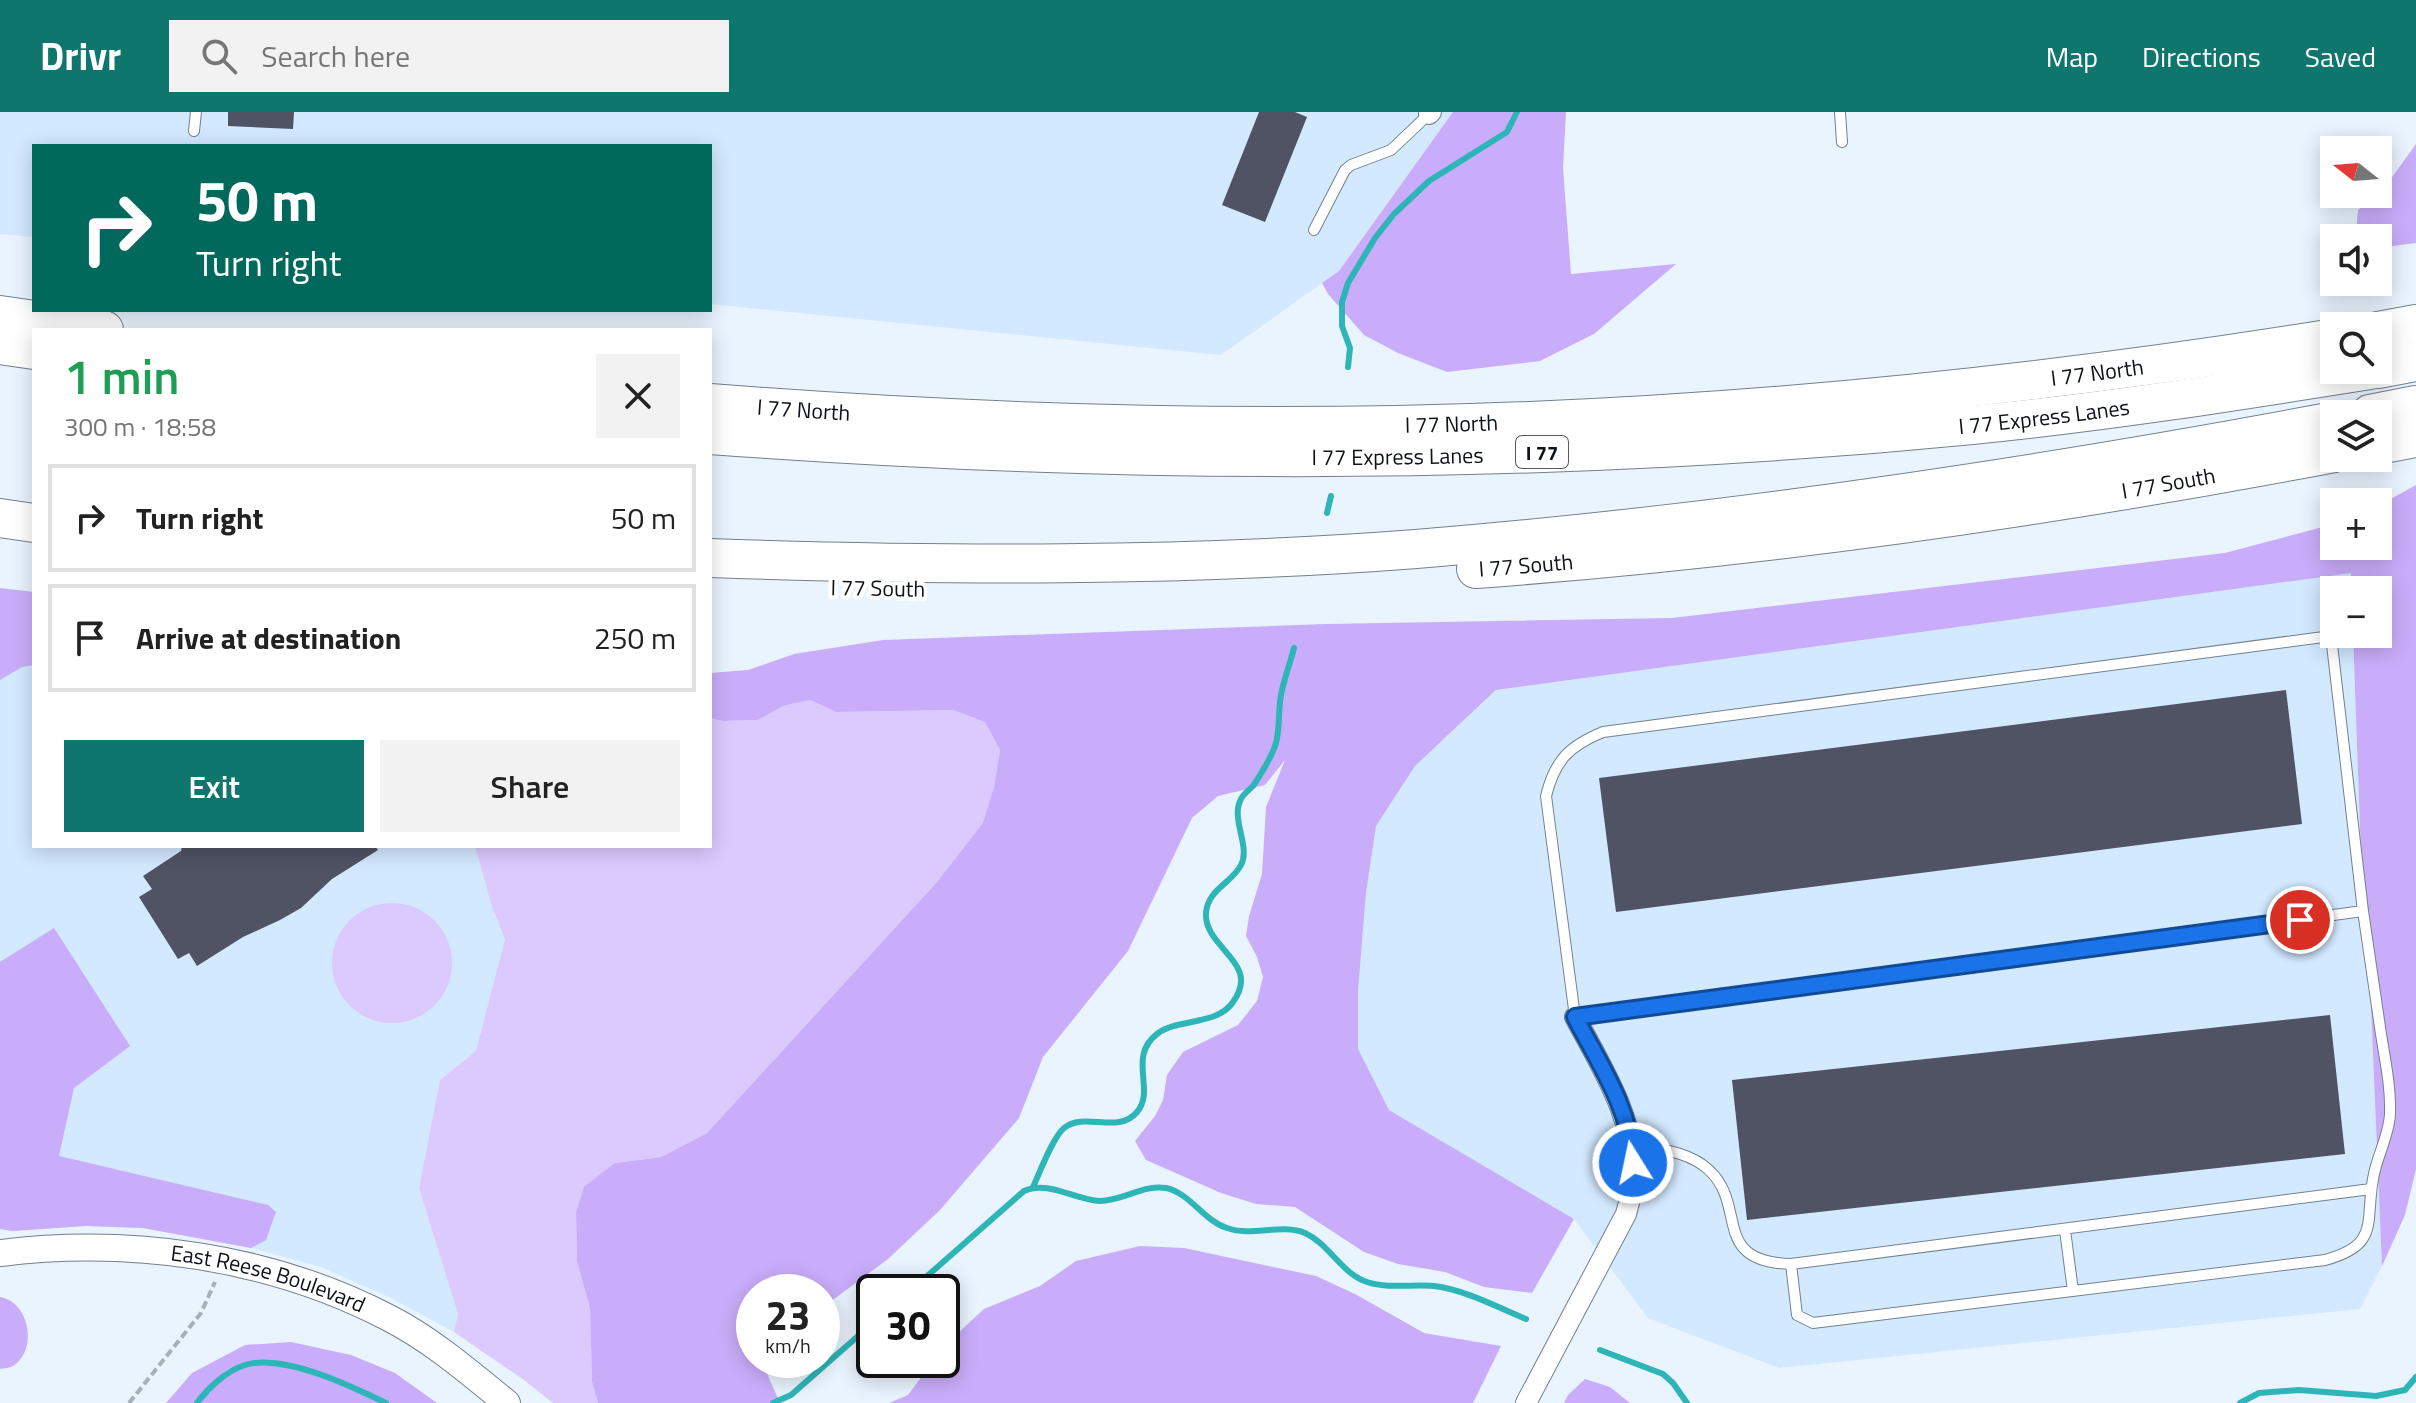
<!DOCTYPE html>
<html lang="en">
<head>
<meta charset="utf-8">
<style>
  body { margin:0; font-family:"Titillium Web",sans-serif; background:#f2f2f2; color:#222; height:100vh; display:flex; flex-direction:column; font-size:30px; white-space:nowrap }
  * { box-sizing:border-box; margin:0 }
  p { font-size:26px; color:#767676 }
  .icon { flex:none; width:44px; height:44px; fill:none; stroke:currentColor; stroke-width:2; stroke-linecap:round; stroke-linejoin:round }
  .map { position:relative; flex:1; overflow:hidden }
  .details { position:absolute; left:32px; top:216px; width:680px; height:520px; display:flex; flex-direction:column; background:#fff; border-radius:0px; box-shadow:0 4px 20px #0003 }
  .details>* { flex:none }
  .top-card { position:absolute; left:32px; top:32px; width:680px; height:168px; border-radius:0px; box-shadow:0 4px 20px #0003; background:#00695c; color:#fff; overflow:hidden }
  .needle { width:52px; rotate:287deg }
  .controls { position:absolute; left:2320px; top:24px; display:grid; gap:16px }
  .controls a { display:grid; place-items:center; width:72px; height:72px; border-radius:0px; background:#fff; box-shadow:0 4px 20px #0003; font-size:40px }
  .speed { position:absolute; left:736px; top:1162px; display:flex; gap:16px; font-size:40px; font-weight:700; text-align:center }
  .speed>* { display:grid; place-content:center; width:104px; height:104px; border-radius:50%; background:#fff; box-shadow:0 4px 20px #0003; line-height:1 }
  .speed small { font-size:20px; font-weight:400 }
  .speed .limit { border:4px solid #111; border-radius:12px; background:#fff; color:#111 }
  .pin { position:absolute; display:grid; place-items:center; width:68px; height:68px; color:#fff; margin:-34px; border:4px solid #fff; border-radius:50%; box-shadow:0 2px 8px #0007 }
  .me { position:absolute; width:88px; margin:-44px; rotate:350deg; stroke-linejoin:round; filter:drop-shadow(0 0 6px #0008) }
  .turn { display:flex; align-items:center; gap:28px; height:168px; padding:0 32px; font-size:36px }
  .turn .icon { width:104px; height:104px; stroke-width:2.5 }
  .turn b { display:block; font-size:56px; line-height:68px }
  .round { display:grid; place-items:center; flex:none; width:84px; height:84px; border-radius:0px; background:#f2f2f2 }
  .overview { display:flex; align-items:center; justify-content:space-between; height:136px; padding:0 32px }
  h1 { font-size:48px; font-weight:600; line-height:60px; color:#1e9e55 }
  .primary-button { display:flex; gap:16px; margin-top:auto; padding:16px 32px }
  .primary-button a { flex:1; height:92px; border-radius:0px; background:#0f766e; color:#fff; font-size:32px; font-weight:600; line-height:92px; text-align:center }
  .primary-button a+a { background:#f2f2f2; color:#222 }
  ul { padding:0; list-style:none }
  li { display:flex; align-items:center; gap:24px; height:108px; margin:0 16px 12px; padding:0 16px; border:4px solid #e0e0e0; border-radius:0px }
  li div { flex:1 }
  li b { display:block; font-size:30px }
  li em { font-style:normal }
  header { display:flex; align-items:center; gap:48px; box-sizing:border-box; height:112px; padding:0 40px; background:#0f766e; color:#fff }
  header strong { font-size:38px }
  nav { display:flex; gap:44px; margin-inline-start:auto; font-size:28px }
  .search { width:560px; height:72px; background:#f2f2f2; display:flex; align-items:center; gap:20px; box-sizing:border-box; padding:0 28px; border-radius:0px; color:#767676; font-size:30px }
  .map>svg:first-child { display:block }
  .built { fill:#d3e9ff }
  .green { fill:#dcc9fe }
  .forest { fill:#c9adfa }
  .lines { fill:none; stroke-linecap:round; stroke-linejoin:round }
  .stream { stroke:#2eb5b7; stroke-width:6 }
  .building { fill:#4f5364 }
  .service-casing { stroke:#72818f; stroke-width:12 }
  .minor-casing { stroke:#72818f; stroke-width:22 }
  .tertiary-casing { stroke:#72818f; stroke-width:28 }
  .motorway-casing { stroke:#72818f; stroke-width:40 }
  .path { stroke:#a7afb8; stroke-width:4; stroke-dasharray:8 4; stroke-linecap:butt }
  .service { stroke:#fff; stroke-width:10 }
  .minor { stroke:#fff; stroke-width:20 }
  .tertiary { stroke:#fff; stroke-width:26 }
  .motorway { stroke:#fff; stroke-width:38 }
  .route-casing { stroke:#114b97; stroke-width:20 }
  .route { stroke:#1a73e8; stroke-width:14 }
  .labels { text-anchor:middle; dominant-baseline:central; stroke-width:8; stroke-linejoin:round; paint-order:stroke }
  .shield { fill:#fff; stroke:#565a5e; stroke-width:2 }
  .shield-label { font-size:20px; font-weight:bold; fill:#0e1319 }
  .street-label { font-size:22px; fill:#0e1319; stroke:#fff }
</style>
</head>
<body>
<header>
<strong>Drivr</strong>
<div class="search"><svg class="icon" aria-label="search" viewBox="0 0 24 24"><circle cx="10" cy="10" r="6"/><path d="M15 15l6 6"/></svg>Search here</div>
<nav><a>Map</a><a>Directions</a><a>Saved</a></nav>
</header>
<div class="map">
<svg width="2416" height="1291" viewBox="0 0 2416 1291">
  <rect width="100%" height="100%" fill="#eaf4fe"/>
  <path class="built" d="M0 0H1453L1339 159 1221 243 710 192V34H34V125L0 122Z
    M2351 460 2352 478H2334V522H2353L2363 799 2368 826 2382 1154 2360 1197 1779 1256 1648 1206 1574 1107 1389 998 1358 938V879L1366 781 1376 714 1415 654 1497 578Z
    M0 538 34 543V734H475L491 792 505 827 476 939 440 968 419 1076 458 1202 454 1220 391 1186 321 1155 251 1136 143 1116 86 1114 12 1119 0 1117Z"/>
  <path class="green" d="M810 588 836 600 953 598 985 610 1000 638 994 675 984 711 937 770 707 1021 661 1045 615 1051 576 1101 577 1150 590 1196 592 1270 598 1291H553L524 1268 454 1220 458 1202 419 1076 440 968 476 939 505 827 491 792 475 734H710V606L723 609 758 608 783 594Z
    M332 851a60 60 0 1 1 120 0a60 60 0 1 1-120 0Z"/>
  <path class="forest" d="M1453 0H1566L1563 56 1571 162 1676 152 1594 222 1540 249 1447 260 1398 241 1364 223 1328 182 1322 171 1339 159Z
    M2416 32V131L2378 136V126H2361L2356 121 2358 98 2382 79Z
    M2416 373V1057L2405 1103 2382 1154 2368 826 2363 799 2353 522H2378V478H2352L2351 461 1496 578 1415 654 1376 714 1366 781 1358 879V937L1389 998 1574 1107 1532 1181 1484 1175 1445 1160 1398 1152 1364 1140 1295 1095 1256 1092 1221 1081 1146 1048 1135 1029 1155 1004 1163 988 1167 963 1183 940 1238 913 1257 889 1263 865 1257 845 1246 824 1249 804 1262 762 1266 695 1285 648 1265 673 1218 684 1192 706 1128 839 1043 945 1019 1006 940 1098 888 1147 822 1196V1180H754V1248H767L765 1257 780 1291H598L592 1270 590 1196 577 1150 576 1101 584 1075 615 1051 661 1045 707 1021 937 770 983 711 994 675 1000 638 985 610 953 598 836 600 810 588 783 594 758 608 723 609 710 606V561L748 558 794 542 883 528 1326 512 1672 506 2225 441 2334 412V434H2378V394Z
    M0 476 34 480V553L22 555 0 568Z
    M54 816 130 934 74 976 59 1044 268 1093 276 1100 266 1128 251 1136 143 1116 86 1114 12 1119 0 1117V850Z
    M1140 1134 1184 1136 1316 1164 1355 1182 1424 1221 1501 1234 1473 1291H889L908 1283 934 1248H942V1237L945 1233 984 1197 1040 1174 1076 1149Z
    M0 1185C30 1190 38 1238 13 1254 9 1256 4 1256 0 1257Z
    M291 1230 351 1243 395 1261 437 1291H166L192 1261 245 1233Z
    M1585 1267 1610 1275 1630 1291H1564L1568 1283Z"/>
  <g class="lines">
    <path class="stream" d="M1348 255 1350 236 1342 214V190L1348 171 1375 126 1394 102 1429 69 1507 20 1517 0
      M1327 401 1331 384
      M1033 1075C1040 1060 1053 1025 1064 1016 1085 999 1118 1023 1137 1000 1156 978 1127 945 1157 922 1177 906 1217 914 1233 890 1262 850 1204 837 1206 801 1208 777 1232 771 1241 753 1251 734 1230 707 1241 687 1243 682 1249 678 1253 674 1261 662 1272 644 1276 631 1280 616 1278 599 1281 583 1284 567 1290 552 1294 536
      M909 1180 1024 1079C1048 1068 1075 1088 1100 1089 1122 1089 1145 1072 1166 1076 1190 1081 1204 1109 1227 1116 1252 1125 1281 1111 1305 1121 1329 1132 1342 1162 1367 1170 1388 1177 1413 1172 1434 1174 1466 1178 1497 1195 1526 1207
      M1600 1238 1663 1262 1673 1271 1687 1291
      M197 1291C208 1276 226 1259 245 1253 283 1241 351 1274 386 1291
      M773 1291 791 1283 874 1210
      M2240 1291 2259 1281 2299 1278 2376 1284 2405 1278 2416 1265"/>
  </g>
  <path class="building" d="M228 0H294L293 17 228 14Z
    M1259 0H1295L1307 5 1265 110 1222 93Z
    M2286 578 2302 712 1616 800 1599 666Z
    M182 734H375L378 738 332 767 301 796 280 808 243 825 197 854 189 841 178 847 139 785 152 777 143 764 181 739Z
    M2330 903 2345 1042 1747 1108 1732 968Z"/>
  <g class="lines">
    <g class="service-casing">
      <path id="service" d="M1840 0 1842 30
        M194 19 196 0
        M1314 118 1345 58 1351 53 1391 38 1429 2
        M2331 524 2363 799 1575 905 1546 684C1555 648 1569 634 1603 620Z
        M1632 1032C1658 1037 1689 1039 1709 1058 1748 1094 1710 1150 1791 1152L1797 1203 1813 1211 2325 1148C2380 1133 2365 1111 2373 1067 2376 1046 2389 1024 2390 1002 2391 975 2385 948 2381 922 2375 881 2369 840 2363 799
        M2065 1118 2073 1179
        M1791 1152 2371 1077"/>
    </g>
    <g class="minor-casing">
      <path id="minor" d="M1429 2 1431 0
        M1526 1291 1626 1102C1629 1090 1633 1078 1634 1066 1635 1006 1602 956 1575 905"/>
    </g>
    <g class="tertiary-casing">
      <g id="tertiary">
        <path id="s1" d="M0 1141C132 1125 270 1144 389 1206 432 1228 470 1261 507 1291"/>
      </g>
    </g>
    <g class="motorway-casing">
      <g id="motorway">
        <path d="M0 203 104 218"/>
        <path d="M2378 219 2416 212"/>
        <path d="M0 233 34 238"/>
        <path d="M2378 257 2416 250"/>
        <path id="s2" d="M710 291C939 309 1168 317 1397 313 1711 307 2024 276 2334 226"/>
        <path d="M2370 302 2416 293"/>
        <path id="s3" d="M710 323C1129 354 1553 354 1972 313 2105 300 2238 279 2370 258"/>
        <path d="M2378 333 2416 326"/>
        <path d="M0 406 34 411"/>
        <path d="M710 446C945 454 1181 455 1416 437 1724 412 2031 366 2334 309"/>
        <path id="s4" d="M1476 457C1764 436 2050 395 2334 341"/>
      </g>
    </g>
    <path class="path" d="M129 1291 201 1201 215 1170"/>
    <use href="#service" class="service"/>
    <use href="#minor" class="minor"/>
    <use href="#tertiary" class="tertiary"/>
    <use href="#motorway" class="motorway"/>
  </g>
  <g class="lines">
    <g class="route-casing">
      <path id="route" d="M1633 1051C1631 998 1599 951 1575 905L2300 808"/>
    </g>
    <use href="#route" class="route"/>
  </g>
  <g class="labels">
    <rect class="shield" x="1516" y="324" width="52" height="32" rx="6"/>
    <g class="shield-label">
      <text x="1542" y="340">I 77</text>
    </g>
    <g class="street-label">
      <text stroke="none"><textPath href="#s2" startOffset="1390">I 77 North</textPath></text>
      <text stroke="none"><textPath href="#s2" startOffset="94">I 77 North</textPath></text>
      <text stroke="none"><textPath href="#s3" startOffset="1336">I 77 Express Lanes</textPath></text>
      <text stroke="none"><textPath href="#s2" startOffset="742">I 77 North</textPath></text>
      <text stroke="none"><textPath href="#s3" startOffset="688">I 77 Express Lanes</textPath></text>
      <text stroke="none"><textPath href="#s4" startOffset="698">I 77 South</textPath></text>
      <text stroke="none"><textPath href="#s4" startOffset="50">I 77 South</textPath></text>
      <text transform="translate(878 476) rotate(1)">I 77 South</text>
      <text stroke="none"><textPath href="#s1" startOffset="272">East Reese Boulevard</textPath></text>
    </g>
  </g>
</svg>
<div class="controls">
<a><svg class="needle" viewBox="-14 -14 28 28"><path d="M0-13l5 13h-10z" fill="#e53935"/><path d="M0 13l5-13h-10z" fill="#767676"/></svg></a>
<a><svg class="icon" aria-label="sound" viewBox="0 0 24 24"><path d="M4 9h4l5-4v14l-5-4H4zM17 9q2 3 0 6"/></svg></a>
<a><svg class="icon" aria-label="search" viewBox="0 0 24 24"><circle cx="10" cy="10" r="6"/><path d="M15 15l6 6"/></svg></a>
<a><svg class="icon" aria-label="layers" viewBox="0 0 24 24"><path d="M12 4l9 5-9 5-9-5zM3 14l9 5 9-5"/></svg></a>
<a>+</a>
<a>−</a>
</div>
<div class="speed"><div>23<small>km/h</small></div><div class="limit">30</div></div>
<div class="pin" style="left:2300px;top:808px;background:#d93025"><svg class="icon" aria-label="arrive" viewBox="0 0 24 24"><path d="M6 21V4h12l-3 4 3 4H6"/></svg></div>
<svg class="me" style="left:1633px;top:1051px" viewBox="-20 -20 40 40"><circle r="17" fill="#1a73e8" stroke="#fff" stroke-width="3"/><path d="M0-11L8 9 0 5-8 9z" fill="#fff"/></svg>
<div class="top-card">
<div class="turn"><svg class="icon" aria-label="right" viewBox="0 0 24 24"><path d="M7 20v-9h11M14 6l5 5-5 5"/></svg><div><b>50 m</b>Turn right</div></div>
</div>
<section class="details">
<div class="overview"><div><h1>1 min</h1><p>300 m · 18:58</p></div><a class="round"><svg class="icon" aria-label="close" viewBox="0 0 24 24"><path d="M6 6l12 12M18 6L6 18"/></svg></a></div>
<ul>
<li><svg class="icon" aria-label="right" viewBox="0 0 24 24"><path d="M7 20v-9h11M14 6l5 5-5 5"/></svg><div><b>Turn right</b></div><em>50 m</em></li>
<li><svg class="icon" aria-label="arrive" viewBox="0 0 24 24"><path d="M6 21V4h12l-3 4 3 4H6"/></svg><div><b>Arrive at destination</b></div><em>250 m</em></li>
</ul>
<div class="primary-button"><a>Exit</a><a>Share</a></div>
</section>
</div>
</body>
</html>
